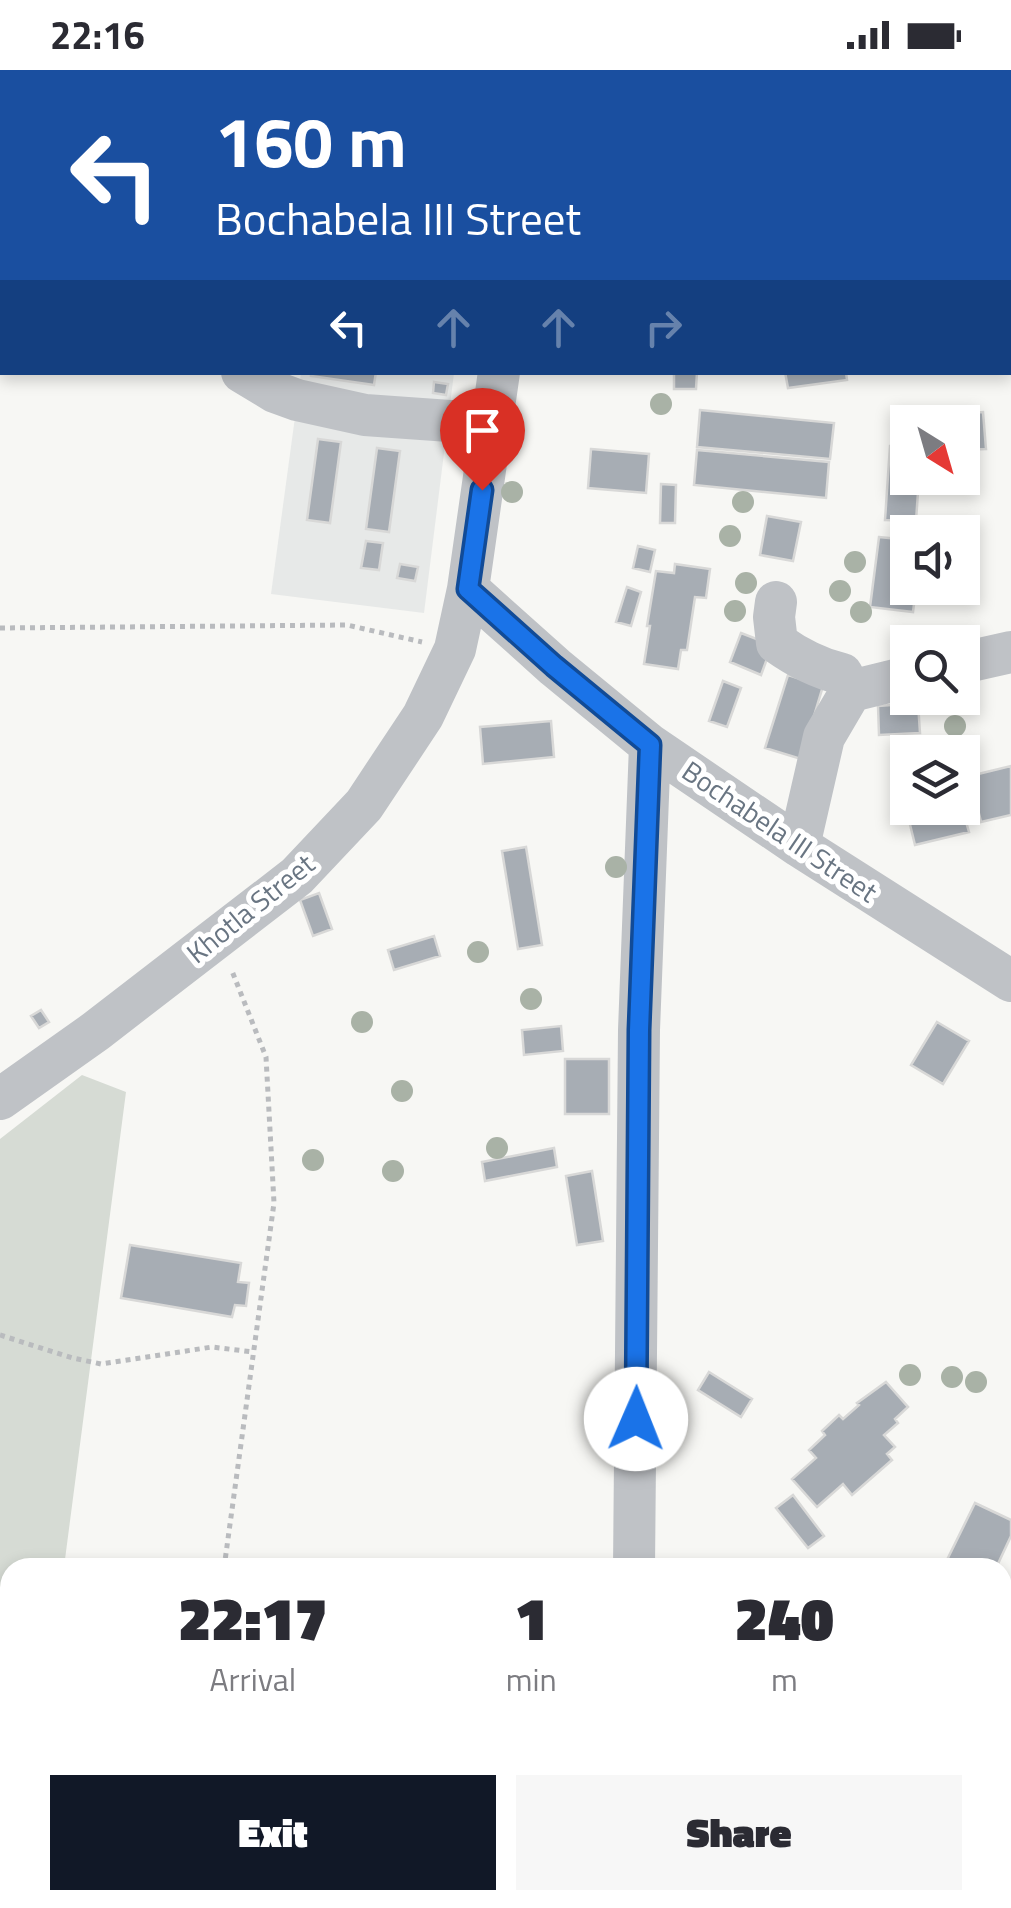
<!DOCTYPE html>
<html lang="en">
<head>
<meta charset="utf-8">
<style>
  body { margin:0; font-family:"Titillium Web",sans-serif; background:#f7f7f7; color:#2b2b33; height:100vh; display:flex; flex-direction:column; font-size:38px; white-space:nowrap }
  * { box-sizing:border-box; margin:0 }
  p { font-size:32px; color:#7c7c81 }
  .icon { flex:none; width:55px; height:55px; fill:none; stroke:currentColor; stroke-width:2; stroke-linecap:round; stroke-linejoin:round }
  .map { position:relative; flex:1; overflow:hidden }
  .sheet { position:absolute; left:0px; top:1488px; width:1012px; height:352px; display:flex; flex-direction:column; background:#fff; border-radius:30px 30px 0 0; box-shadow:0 5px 15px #0003 }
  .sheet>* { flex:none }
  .guide { position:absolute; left:0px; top:0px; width:1012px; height:305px; box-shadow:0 5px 15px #0003; background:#1a4fa0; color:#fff; overflow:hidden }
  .needle { width:65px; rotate:143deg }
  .controls { position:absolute; left:890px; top:335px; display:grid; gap:20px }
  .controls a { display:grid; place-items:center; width:90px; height:90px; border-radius:0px; background:#fff; box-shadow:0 5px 15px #0003; font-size:50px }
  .pin { position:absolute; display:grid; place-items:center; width:85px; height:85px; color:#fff; margin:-102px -42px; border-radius:50% 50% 50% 0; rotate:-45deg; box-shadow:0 0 10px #0007 }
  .pin .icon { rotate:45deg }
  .me { position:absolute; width:110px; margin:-55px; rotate:1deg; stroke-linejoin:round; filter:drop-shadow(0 0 8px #0008) }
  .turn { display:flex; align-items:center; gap:35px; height:210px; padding:0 50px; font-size:45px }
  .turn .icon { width:130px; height:130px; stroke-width:2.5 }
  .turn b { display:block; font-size:70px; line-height:85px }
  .lanes { display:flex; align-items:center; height:95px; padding:0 50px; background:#0003; justify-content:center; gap:50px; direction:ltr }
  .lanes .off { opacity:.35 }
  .eta { display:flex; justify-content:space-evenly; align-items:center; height:170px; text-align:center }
  .eta b { font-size:60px; font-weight:800; line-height:70px }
  .primary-button { display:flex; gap:20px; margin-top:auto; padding:20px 50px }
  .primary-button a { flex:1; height:115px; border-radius:0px; background:#111827; color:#fff; font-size:40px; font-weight:800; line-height:115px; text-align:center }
  .primary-button a+a { background:#f7f7f7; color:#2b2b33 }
  .status { display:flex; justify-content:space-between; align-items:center; height:70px; padding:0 50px; background:#fff; direction:ltr }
  .status svg { height:28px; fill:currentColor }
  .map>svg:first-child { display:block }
  .built { fill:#e7e9e8 }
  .green { fill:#d6dbd4 }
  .building { fill:#a7adb4; stroke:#d8d8d7; stroke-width:2.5 }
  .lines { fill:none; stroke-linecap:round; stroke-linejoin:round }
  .path { stroke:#b9bbbe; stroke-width:5; stroke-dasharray:5 5; stroke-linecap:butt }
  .minor { stroke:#bfc2c6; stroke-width:42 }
  .tree { fill:#a9b2a6 }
  .route-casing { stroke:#114b97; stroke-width:25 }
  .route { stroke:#1a73e8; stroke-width:18 }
  .labels { text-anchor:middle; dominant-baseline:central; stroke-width:10; stroke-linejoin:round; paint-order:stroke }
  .street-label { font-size:28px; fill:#697582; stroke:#fff }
</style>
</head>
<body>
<div class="status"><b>22:16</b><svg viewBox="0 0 49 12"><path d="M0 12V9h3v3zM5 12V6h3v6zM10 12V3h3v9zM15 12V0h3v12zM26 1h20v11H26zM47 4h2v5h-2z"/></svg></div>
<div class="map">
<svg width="1011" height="1838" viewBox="0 0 1011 1838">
  <rect width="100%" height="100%" fill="#f7f7f4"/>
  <path class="built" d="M301 303H454L424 543 271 524Z"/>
  <path class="green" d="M82 1005 126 1022 64 1497 10 1498V1786L0 1785V1069Z"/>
  <path class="building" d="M21 0H124V2H21Z
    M311 302H376L374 315 311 306Z
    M674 302H697L696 319H674Z
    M785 302H846L847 310 788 318Z
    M434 312 448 314 446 325 433 323Z
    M700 340 834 353 830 389 697 377Z
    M983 342 986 379 962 380V352H944L943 345Z
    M318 369 341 372 330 453 307 450Z
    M890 376 908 377V408H919L916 451 885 450Z
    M377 378 400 381 389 462 366 459Z
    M591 379 649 384 646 423 588 418Z
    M697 380 829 392 826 428 694 415Z
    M661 414 676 415 675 453H660Z
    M767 446 801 452 793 491 760 485Z
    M879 467 908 470V518H916L913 542 870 537Z
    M366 471 383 473 379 500 361 498Z
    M638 476 655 480 650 502 633 498Z
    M400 494 418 497 415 511 397 508Z
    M675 494 710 499 706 528 695 527 687 580H681L678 599 644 594 650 556H647L656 501 674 503Z
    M627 517 641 522 631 556 616 552Z
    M741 563 772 575 761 605 730 592Z
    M788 605 823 616 801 689 765 678Z
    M723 611 741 618 727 657 709 651Z
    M918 633 920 663 879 665 878 636Z
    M551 651 554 687 483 694 480 657Z
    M1011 696V745L981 752 970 706Z
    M908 725V738H962L969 762 915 775 903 726Z
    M526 777 542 875 518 879 502 781Z
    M319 823 332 859 313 866 300 830Z
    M434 866 440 886 394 900 388 880Z
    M41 940 49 952 39 958 31 946Z
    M937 952 969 971 943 1014 911 995Z
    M561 956 563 981 524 985 522 960Z
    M565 989H609V1044H565Z
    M554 1078 557 1097 485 1111 482 1092Z
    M592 1101 603 1171 577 1175 566 1106Z
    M130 1175 241 1193 238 1212 249 1213 246 1236 235 1235 232 1247 121 1228Z
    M709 1302 752 1329 741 1347 698 1320Z
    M886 1312 908 1337 895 1349 898 1353 884 1365 895 1377 887 1384 892 1390 852 1425 843 1414 817 1437 792 1409 816 1388 809 1380 825 1365 822 1361 839 1345 843 1349 859 1335 857 1333Z
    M793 1425 824 1466 808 1478 776 1438Z
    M975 1433 1011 1450V1466L996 1498H943Z
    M1011 1728V1780L1002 1788V1737Z
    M910 1830H961L953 1838H902Z"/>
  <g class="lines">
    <path class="path" d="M0 558 347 555 422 572
      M0 1265 73 1288 101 1294 212 1277 253 1282
      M224 1498 274 1133 266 987 232 901"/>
    <path class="minor" d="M317 2V0
      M540 2 541 0
      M923 2V0
      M0 65H2
      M1010 214H1011
      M0 230H2
      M242 302 275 322 297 330 365 345 492 354
      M468 519 555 597 650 675 799 776 1011 911
      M776 532 774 547 777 573C798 588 817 598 842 604L851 621
      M962 593 1011 582
      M799 776 824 667 851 621 908 607
      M0 1029 96 961 297 806 364 735 423 646 455 579 468 519 499 302
      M634 1498 639 960 650 675
      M1002 1609 1011 1612
      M0 1797 10 1800
      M129 1830 160 1838
      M578 1838V1830"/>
  </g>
  <g class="tree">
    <circle cx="661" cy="334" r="11"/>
    <circle cx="512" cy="422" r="11"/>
    <circle cx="743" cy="432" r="11"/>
    <circle cx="730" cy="466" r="11"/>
    <circle cx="855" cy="492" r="11"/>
    <circle cx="746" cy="513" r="11"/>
    <circle cx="840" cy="521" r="11"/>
    <circle cx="735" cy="541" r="11"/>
    <circle cx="861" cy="542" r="11"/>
    <circle cx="955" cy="656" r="11"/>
    <circle cx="616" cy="797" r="11"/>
    <circle cx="478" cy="882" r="11"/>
    <circle cx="531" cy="929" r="11"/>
    <circle cx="362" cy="952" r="11"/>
    <circle cx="402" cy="1021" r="11"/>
    <circle cx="497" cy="1078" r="11"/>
    <circle cx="313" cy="1090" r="11"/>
    <circle cx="393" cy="1101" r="11"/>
    <circle cx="910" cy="1305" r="11"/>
    <circle cx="952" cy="1307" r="11"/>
    <circle cx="976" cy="1312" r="11"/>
  </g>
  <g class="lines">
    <g class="route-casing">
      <path id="route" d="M482 420 468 519 554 596 650 675 639 960 636 1349"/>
    </g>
    <use href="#route" class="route"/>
  </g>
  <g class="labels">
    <g class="street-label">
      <text transform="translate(780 761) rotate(34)">Bochabela III Street</text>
      <text transform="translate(250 838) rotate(-39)">Khotla Street</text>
    </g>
  </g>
</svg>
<div class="controls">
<a><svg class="needle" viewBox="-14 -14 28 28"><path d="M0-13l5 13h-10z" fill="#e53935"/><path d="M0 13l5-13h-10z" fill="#7c7c81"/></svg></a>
<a><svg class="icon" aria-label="sound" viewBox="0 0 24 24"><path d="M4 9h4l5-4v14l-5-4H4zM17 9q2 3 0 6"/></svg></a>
<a><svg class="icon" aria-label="search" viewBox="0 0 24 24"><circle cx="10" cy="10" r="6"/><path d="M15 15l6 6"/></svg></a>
<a><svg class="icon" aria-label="layers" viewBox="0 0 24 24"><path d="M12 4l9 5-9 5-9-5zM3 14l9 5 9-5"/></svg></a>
</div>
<div class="pin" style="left:482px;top:420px;background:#d93025"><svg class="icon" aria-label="arrive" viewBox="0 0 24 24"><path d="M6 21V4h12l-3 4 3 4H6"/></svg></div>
<svg class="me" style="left:636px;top:1349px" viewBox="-20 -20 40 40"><circle r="19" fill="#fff"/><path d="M0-13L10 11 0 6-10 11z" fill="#1a73e8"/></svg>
<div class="guide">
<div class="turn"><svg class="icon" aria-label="left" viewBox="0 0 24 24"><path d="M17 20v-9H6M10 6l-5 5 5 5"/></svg><div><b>160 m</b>Bochabela III Street</div></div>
<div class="lanes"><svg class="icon" aria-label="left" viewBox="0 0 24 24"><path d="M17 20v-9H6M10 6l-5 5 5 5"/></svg><svg class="icon off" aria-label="ahead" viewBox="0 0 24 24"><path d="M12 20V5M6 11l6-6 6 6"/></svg><svg class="icon off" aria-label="ahead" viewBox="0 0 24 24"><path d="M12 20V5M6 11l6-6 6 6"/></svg><svg class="icon off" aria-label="right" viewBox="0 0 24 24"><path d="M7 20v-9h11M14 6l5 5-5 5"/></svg></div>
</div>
<section class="sheet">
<div class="eta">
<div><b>22:17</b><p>Arrival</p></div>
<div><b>1</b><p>min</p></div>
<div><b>240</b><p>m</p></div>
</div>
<div class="primary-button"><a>Exit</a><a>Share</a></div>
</section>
</div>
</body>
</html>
